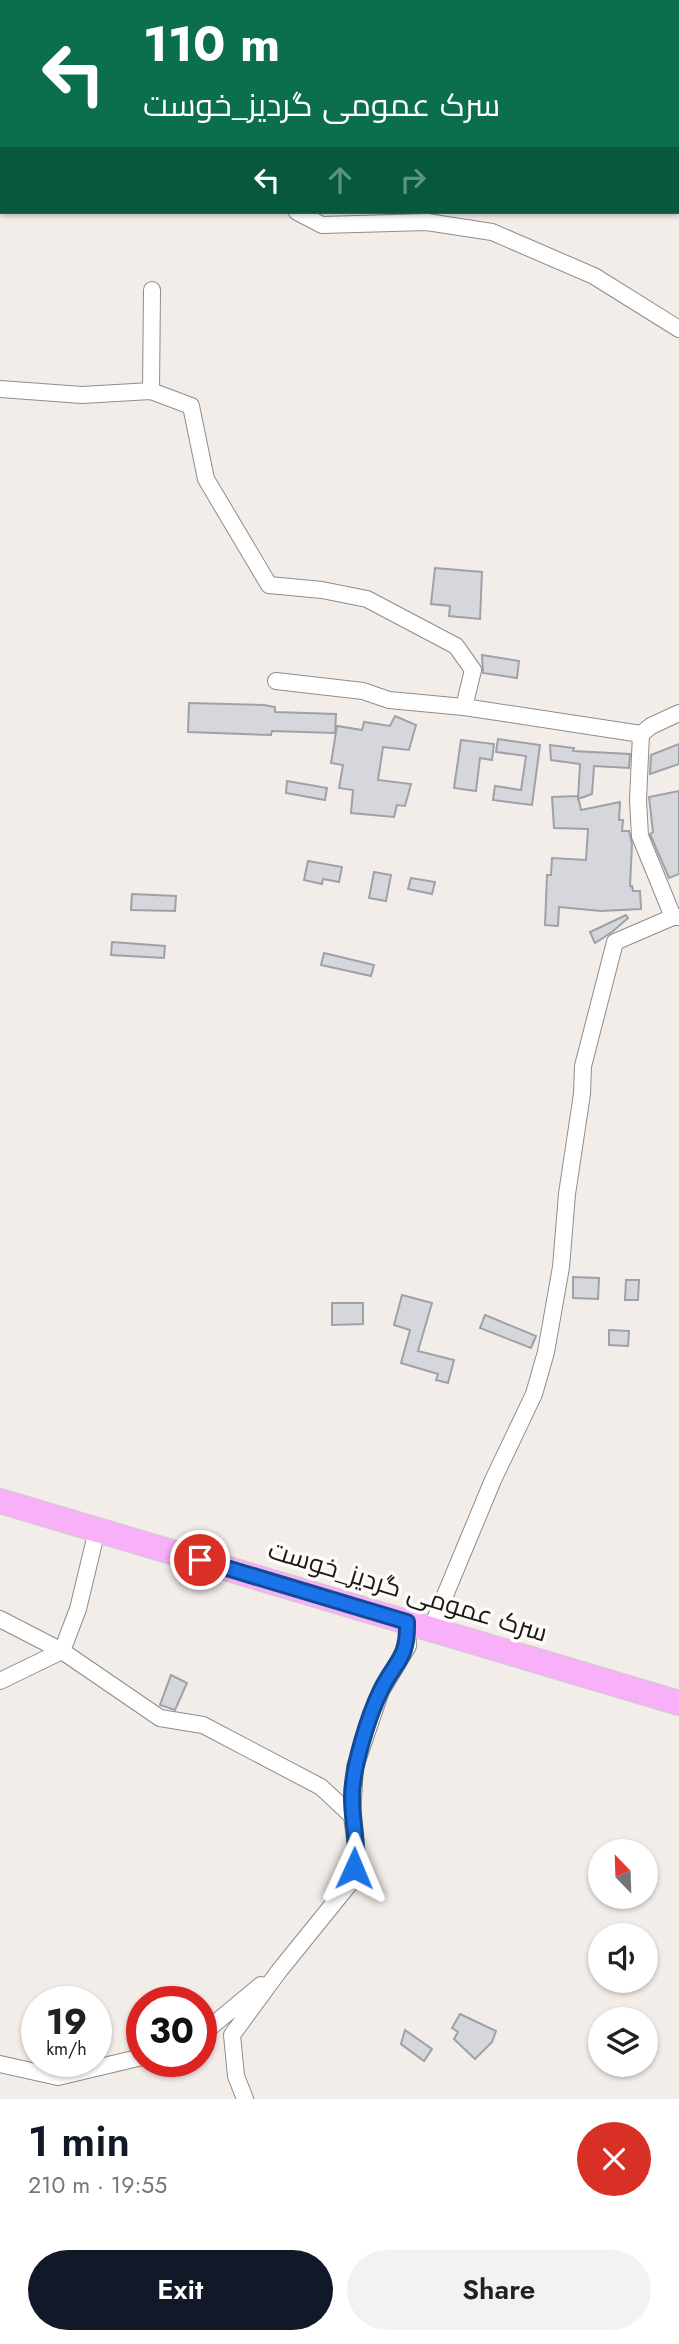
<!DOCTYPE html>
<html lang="en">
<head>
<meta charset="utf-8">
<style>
  body { margin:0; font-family:Jost,Cairo,sans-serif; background:#f2f2f2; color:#202124; height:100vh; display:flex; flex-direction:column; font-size:26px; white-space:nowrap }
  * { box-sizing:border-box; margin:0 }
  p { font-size:23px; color:#757577 }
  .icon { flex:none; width:38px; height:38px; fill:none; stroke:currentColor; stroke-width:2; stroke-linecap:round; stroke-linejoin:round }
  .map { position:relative; height:2099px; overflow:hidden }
  .panel { display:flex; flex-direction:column; background:#fff; flex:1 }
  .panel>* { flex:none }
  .banner { position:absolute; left:0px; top:0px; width:679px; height:214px; box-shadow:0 2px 5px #0004; background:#0b6e4f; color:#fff; overflow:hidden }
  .needle { width:46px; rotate:337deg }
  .tools { position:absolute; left:588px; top:1839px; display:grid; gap:14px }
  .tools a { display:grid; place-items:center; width:70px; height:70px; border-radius:50%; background:#fff; box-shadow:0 2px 5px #0004; font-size:35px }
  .speed { position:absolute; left:21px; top:1986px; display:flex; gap:14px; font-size:35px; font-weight:700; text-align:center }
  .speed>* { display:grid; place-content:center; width:91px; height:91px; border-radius:50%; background:#fff; box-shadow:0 2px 5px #0004; line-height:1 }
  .speed small { font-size:18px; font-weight:400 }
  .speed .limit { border:10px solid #d22; background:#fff; color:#111 }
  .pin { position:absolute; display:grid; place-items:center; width:60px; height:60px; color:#fff; margin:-30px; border:4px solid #fff; border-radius:50%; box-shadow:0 2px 7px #0007 }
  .me { position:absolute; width:77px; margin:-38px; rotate:1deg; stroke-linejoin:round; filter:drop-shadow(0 0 5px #0008) }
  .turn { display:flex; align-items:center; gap:24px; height:147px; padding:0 28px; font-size:32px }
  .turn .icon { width:91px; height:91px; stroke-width:2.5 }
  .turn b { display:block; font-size:49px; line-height:60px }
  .lanes { display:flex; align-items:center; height:66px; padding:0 28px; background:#0003; justify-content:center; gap:35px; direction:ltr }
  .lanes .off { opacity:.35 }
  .round { display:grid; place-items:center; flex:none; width:74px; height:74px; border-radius:37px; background:#f2f2f2 }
  .head { display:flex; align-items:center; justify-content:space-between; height:119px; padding:0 28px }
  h1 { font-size:42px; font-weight:600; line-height:52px; color:#111827 }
  .action { display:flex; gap:14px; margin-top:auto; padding:14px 28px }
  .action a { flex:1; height:80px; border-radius:42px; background:#111827; color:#fff; font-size:28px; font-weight:600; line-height:80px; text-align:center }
  .action a+a { background:#f2f2f2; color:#202124 }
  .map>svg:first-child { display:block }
  .building { fill:#d6d7dd; stroke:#a0a1a7; stroke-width:2 }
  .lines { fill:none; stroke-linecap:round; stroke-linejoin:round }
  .minor-casing { stroke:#918c88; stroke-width:18 }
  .highway-casing { stroke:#cdcccc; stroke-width:26 }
  .minor { stroke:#fff; stroke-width:16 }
  .highway { stroke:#f8b0f8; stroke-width:24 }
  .route-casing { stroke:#114b97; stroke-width:18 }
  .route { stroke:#1a73e8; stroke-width:12 }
  .labels { text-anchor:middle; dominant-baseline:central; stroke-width:7; stroke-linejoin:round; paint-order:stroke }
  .street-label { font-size:26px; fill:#1b1917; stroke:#fefbf8 }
</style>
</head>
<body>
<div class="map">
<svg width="679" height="2099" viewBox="0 0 679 2099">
  <rect width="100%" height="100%" fill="#f3ede9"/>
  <path class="building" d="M435 568 482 572 480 619 449 616 450 606 431 604Z
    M482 655 519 661 517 678 483 673Z
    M189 703 264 705 275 707V712L336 714 335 733 272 731 271 735 188 732Z
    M395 716 416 725 409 750 383 747 378 780 411 784 405 806 397 805 394 817 351 813 353 790 339 788 343 765 331 763 337 726 362 730 364 722 390 726Z
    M498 739 540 745 532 805 493 800 495 786 521 790 526 756 496 752Z
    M461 740 494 744 492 760 480 758 476 791 454 788Z
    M679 744V764L650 774 651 755Z
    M550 745 574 748 573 751 630 754 629 768 594 766 592 794 578 799 580 764 551 760Z
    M287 781 327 788 325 800 286 793Z
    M679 791V874L669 878 650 834 653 832 649 797Z
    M578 796 581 810 620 802 619 820H623L622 831H629L632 844 630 886H632L633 891H640L641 909 601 911 559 907 558 926 545 925 547 875H551L552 858 586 860 588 829 554 828 552 797Z
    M308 861 342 867 339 882 323 879 322 884 304 880Z
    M374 872 391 875 386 901 369 898Z
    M411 878 435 882 432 894 408 889Z
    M132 894 176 896 175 911 131 910Z
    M626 915 628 918 612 932 595 943 590 932Z
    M112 942 165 946 164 958 111 955Z
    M324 953 374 965 371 976 321 965Z
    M573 1277 599 1278 598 1299 573 1298Z
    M626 1280H639L638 1300H625Z
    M402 1295 432 1303 418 1351 454 1360 448 1383 436 1380 438 1374 401 1363 410 1330 394 1325Z
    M332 1303H363V1324L332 1325Z
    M485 1315 536 1336 531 1348 480 1328Z
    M609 1330 629 1331 628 1346 609 1345Z
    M171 1675 187 1683 175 1710 160 1705Z
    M460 2014 496 2031 492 2042 475 2059 454 2039 458 2032 452 2028Z
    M405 2030 432 2049 424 2061 401 2044Z"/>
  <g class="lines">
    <g class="minor-casing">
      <path id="minor" d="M0 76H2
        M297 212 322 225 427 222 492 232 594 276 679 329
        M0 389 82 395 151 391 191 406 206 479 269 585 322 590 367 599 456 646 473 670 464 707
        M151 391 152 290
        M276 681 363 691 389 700 464 707 641 734 651 726 679 713
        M641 734 638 800 640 836 673 917
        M0 1619 62 1651 160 1718 203 1725 321 1787 352 1816
        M431 1629 493 1480 534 1394 546 1352 561 1267 567 1194 582 1094 583 1066 615 942 673 917H679
        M0 1681 62 1651 78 1609 97 1530
        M201 2035 261 1985
        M0 2064 58 2077 142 2057
        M245 2099 236 2076 232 2035 279 1971 351 1882 357 1854 352 1816 355 1767 381 1691 408 1646 407 1622"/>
    </g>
    <g class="highway-casing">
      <path id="highway" d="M0 1501 679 1703"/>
    </g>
    <use href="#minor" class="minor"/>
    <use href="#highway" class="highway"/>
  </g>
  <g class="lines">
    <g class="route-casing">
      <path id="route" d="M200 1560 407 1622C408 1659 396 1660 381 1690 368 1717 352 1768 352 1798 352 1822 359 1845 354 1868"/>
    </g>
    <use href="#route" class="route"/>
  </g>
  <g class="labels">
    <g class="street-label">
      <text transform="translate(408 1591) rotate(17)">سرک عمومی گردیز_خوست</text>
    </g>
  </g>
</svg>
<div class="tools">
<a><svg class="needle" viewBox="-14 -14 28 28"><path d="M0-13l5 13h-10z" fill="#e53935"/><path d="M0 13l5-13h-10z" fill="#757577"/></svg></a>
<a><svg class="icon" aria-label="sound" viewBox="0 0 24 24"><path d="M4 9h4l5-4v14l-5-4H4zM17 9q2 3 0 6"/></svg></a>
<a><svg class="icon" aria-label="layers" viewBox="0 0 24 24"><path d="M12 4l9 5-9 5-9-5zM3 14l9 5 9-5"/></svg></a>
</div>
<div class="speed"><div>19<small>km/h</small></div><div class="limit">30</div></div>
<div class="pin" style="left:200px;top:1560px;background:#d93025"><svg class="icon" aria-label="arrive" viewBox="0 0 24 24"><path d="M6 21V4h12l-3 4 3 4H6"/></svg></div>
<svg class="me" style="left:354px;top:1868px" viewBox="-20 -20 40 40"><path d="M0-17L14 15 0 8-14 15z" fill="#1a73e8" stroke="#fff" stroke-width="4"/></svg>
<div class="banner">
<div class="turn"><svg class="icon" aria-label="left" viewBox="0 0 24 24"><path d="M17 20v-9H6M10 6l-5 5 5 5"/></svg><div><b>110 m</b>سرک عمومی گردیز_خوست</div></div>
<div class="lanes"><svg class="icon" aria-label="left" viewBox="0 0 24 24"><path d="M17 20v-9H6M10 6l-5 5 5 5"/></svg><svg class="icon off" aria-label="ahead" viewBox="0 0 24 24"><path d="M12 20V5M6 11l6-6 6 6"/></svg><svg class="icon off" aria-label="right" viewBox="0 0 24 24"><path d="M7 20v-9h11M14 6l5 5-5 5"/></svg></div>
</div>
</div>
<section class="panel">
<div class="head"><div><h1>1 min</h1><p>210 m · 19:55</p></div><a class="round" style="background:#d93025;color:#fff"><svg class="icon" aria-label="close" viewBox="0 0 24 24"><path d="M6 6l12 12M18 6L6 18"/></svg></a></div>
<div class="action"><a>Exit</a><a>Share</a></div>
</section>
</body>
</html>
